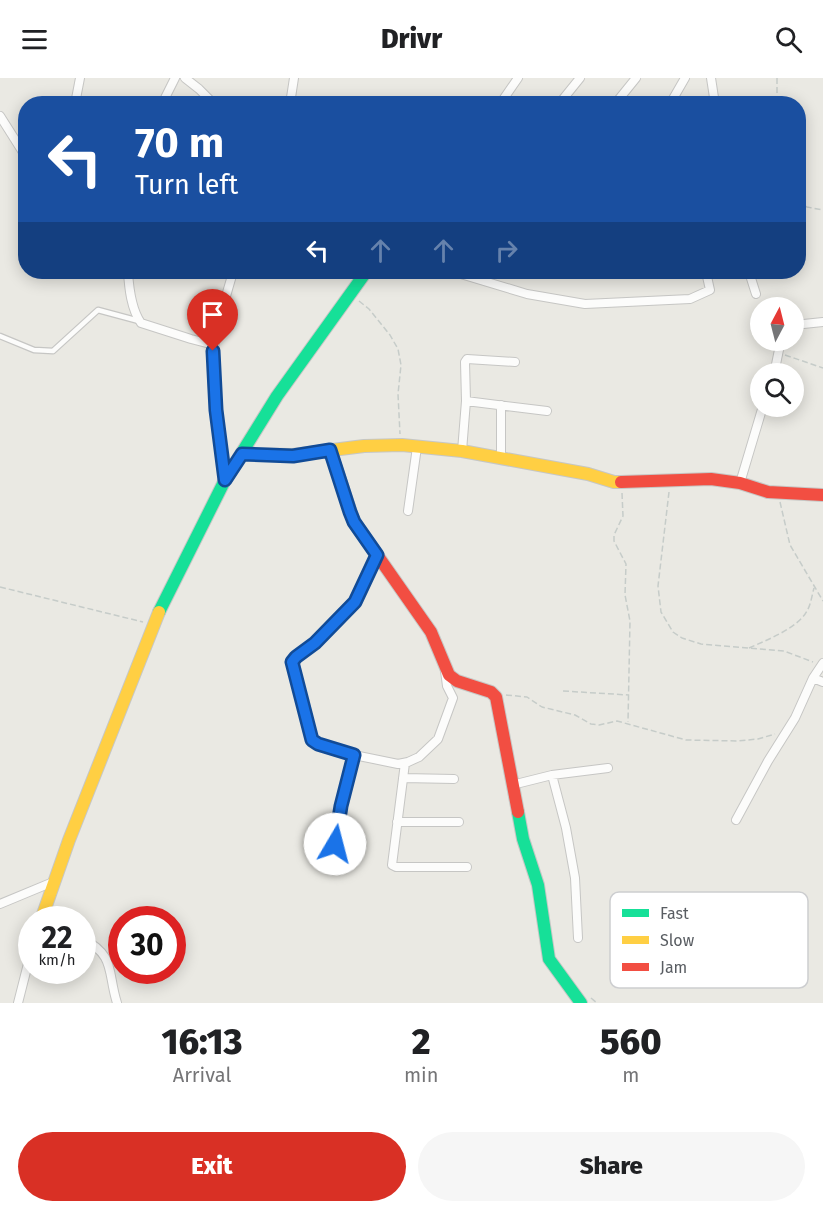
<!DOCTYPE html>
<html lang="en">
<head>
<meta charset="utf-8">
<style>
  body { margin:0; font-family:"Fira Sans",sans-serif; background:#f6f6f6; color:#202124; height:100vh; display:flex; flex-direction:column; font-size:22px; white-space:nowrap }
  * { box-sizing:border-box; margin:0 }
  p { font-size:20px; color:#757577 }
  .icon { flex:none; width:33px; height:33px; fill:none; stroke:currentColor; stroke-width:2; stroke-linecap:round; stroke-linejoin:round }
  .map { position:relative; height:925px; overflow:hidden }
  .side { display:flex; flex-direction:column; background:#fff; flex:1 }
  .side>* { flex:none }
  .hud { position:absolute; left:18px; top:18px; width:788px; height:183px; border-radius:24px; box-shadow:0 3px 15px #0003; background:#1a4fa0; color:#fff; overflow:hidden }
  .needle { width:39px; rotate:7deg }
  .tools { position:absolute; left:750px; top:219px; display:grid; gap:12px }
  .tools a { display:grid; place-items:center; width:54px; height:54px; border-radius:50%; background:#fff; box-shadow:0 3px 15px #0003; font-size:30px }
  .speed { position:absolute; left:18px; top:828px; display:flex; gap:12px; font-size:30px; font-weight:700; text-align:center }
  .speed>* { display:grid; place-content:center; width:78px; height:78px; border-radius:50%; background:#fff; box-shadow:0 3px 15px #0003; line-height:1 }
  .speed small { font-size:15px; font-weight:400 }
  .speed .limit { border:9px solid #d22; background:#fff; color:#111 }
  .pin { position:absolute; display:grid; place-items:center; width:51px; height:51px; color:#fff; margin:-62px -26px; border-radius:50% 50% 50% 0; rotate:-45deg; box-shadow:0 0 6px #0007 }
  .pin .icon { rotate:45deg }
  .me { position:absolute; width:66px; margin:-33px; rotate:8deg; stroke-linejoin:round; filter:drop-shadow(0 0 4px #0008) }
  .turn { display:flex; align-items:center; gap:21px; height:126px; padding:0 18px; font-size:27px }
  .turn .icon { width:78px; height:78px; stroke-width:2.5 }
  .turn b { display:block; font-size:42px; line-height:51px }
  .lanes { display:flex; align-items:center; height:57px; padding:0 18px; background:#0003; justify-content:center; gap:30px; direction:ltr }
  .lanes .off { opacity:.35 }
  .eta { display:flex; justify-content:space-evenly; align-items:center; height:102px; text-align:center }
  .eta b { font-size:36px; font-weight:800; line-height:42px }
  .cta { display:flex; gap:12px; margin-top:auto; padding:12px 18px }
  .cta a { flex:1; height:69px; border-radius:36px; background:#d93025; color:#fff; font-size:24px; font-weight:800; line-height:69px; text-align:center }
  .cta a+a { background:#f6f6f6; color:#202124 }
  header { display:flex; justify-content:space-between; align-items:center; height:78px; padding:0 18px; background:#fff; font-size:27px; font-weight:800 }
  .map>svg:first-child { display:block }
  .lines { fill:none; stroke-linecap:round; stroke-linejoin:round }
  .lane-casing { stroke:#c6c6c4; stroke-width:7 }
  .street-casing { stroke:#c6c6c4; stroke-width:10 }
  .fast-casing { stroke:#c6c7c5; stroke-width:14 }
  .slow-casing { stroke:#c6c7c5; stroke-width:14 }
  .jam-casing { stroke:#c6c7c5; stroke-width:14 }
  .path { stroke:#c6ccc9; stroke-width:1.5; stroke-dasharray:6 3; stroke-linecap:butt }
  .lane { stroke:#fcfcfb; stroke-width:4.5 }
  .street { stroke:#fcfcfb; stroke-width:8 }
  .fast { stroke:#16e098; stroke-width:12 }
  .slow { stroke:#ffcf43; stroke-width:12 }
  .jam { stroke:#f24e42; stroke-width:12 }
  .route-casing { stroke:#114b97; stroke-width:15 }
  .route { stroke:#1a73e8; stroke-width:10 }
  .key { fill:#fff; stroke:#cdced0; stroke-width:1.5 }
  .key-label { font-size:16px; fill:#595d62 }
</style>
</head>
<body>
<header><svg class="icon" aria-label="menu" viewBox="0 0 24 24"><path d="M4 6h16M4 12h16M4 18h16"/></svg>Drivr<svg class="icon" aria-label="search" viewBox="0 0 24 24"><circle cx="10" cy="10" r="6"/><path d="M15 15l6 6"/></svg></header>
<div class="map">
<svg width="823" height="925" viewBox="0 0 823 925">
  <rect width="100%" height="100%" fill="#eae9e3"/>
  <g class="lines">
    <g class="lane-casing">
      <path id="lane" d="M0 258 34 272 53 273 98 232 139 243"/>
    </g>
    <g class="street-casing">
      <path id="street" d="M185 0 199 11 214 26
        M711 0 715 26
        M75 26 80 0
        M162 26 175 0
        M290 26 294 0
        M500 26 518 0
        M559 26 580 0
        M615 26 636 0
        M670 26 685 0
        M0 38 26 79
        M128 194C129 210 131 231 141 245L191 261 214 267
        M454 194 527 216 585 226 690 221 710 212 706 194
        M749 194 756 216
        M794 247 823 244
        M774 296 781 262
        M466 323 547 333
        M462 373 466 323 465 284 467 281 515 284
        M501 379V327
        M225 402C220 360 208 313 214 271 217 245 226 219 233 194
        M740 405 763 328
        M408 433 417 369
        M377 477 355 524 315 565 296 579 293 584 312 662 318 666 354 677 398 686 408 684 419 679 438 661 453 620 447 608 445 593
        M813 600 823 604
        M405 685 392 787 396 789H467
        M552 697 566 750 575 800 578 860
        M403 700 454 701
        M512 707 552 697 608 690
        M736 742 768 683 795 640 813 600 823 585
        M397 744H459
        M333 784 341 728 354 677
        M0 826 53 804
        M82 860C116 878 107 893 117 925
        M18 925 32 870"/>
    </g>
    <g class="fast-casing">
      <path id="fast" d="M159 534 225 402 277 318 366 194
        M518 734 523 761 538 807 549 881 581 925"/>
    </g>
    <g class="slow-casing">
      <path id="slow" d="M242 376 293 377 364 368 402 367 462 373 588 396 614 404H621
        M41 842 69 762 159 534"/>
    </g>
    <g class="jam-casing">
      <path id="jam" d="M330 372 354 444 431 554 449 597 457 603 491 614 496 619 518 734
        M621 404 711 401 740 405 768 414 823 417"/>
    </g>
    <path class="path" d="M777 0V26
      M798 124 807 129 823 132
      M359 223 369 231 390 257 398 271 401 287 398 316 400 356
      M785 277 823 290
      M669 414 658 508 661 534 673 554 682 560 701 566 784 573 813 584
      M622 415 623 438 614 457V463L626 486 625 517 630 543 628 644
      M780 424 790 467 823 523
      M0 509 143 544
      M749 570C767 562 798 550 807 533 811 526 812 517 814 510
      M563 613 629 617
      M506 617 527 619 542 629 575 637 591 646 599 647 617 643 686 662 738 663 758 661 775 656
      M591 920 597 925"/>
    <use href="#lane" class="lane"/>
    <use href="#street" class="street"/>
    <use href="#fast" class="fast"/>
    <use href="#slow" class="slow"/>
    <use href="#jam" class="jam"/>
  </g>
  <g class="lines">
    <g class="route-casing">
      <path id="route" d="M213 273 216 332 225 402 242 376 293 378 330 372 350 434 354 444 377 477 355 524 315 565 296 579 292 584 312 662 318 666 354 677 341 728 335 766"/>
    </g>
    <use href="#route" class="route"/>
  </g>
  <rect x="610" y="814" width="198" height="96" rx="9" class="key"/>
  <rect x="622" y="831" width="27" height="8" fill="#16e098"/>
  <rect x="622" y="858" width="27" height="8" fill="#ffcf43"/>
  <rect x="622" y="885" width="27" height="8" fill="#f24e42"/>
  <g class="key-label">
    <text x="660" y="841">Fast</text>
    <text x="660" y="868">Slow</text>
    <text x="660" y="895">Jam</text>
  </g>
</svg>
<div class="tools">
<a><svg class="needle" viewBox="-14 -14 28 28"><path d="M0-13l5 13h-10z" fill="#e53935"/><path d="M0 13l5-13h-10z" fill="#757577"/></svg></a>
<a><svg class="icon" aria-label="search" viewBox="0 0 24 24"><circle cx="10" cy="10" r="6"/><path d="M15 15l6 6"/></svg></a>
</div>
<div class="speed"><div>22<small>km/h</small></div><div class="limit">30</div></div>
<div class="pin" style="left:213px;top:273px;background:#d93025"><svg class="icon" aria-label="arrive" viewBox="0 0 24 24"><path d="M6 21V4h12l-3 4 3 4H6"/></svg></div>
<svg class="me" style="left:335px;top:766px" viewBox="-20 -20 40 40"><circle r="19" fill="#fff"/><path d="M0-13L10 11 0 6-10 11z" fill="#1a73e8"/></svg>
<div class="hud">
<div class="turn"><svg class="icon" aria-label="left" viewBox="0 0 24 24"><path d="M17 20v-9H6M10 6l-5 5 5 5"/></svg><div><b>70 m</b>Turn left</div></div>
<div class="lanes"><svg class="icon" aria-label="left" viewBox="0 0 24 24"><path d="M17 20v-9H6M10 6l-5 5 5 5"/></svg><svg class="icon off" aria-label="ahead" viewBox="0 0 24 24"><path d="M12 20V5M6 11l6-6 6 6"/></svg><svg class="icon off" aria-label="ahead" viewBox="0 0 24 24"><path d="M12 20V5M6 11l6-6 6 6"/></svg><svg class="icon off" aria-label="right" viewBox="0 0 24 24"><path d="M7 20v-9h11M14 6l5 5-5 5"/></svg></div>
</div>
</div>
<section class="side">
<div class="eta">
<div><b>16:13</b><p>Arrival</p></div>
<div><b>2</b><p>min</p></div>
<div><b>560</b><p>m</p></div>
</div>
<div class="cta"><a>Exit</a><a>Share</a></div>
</section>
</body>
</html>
